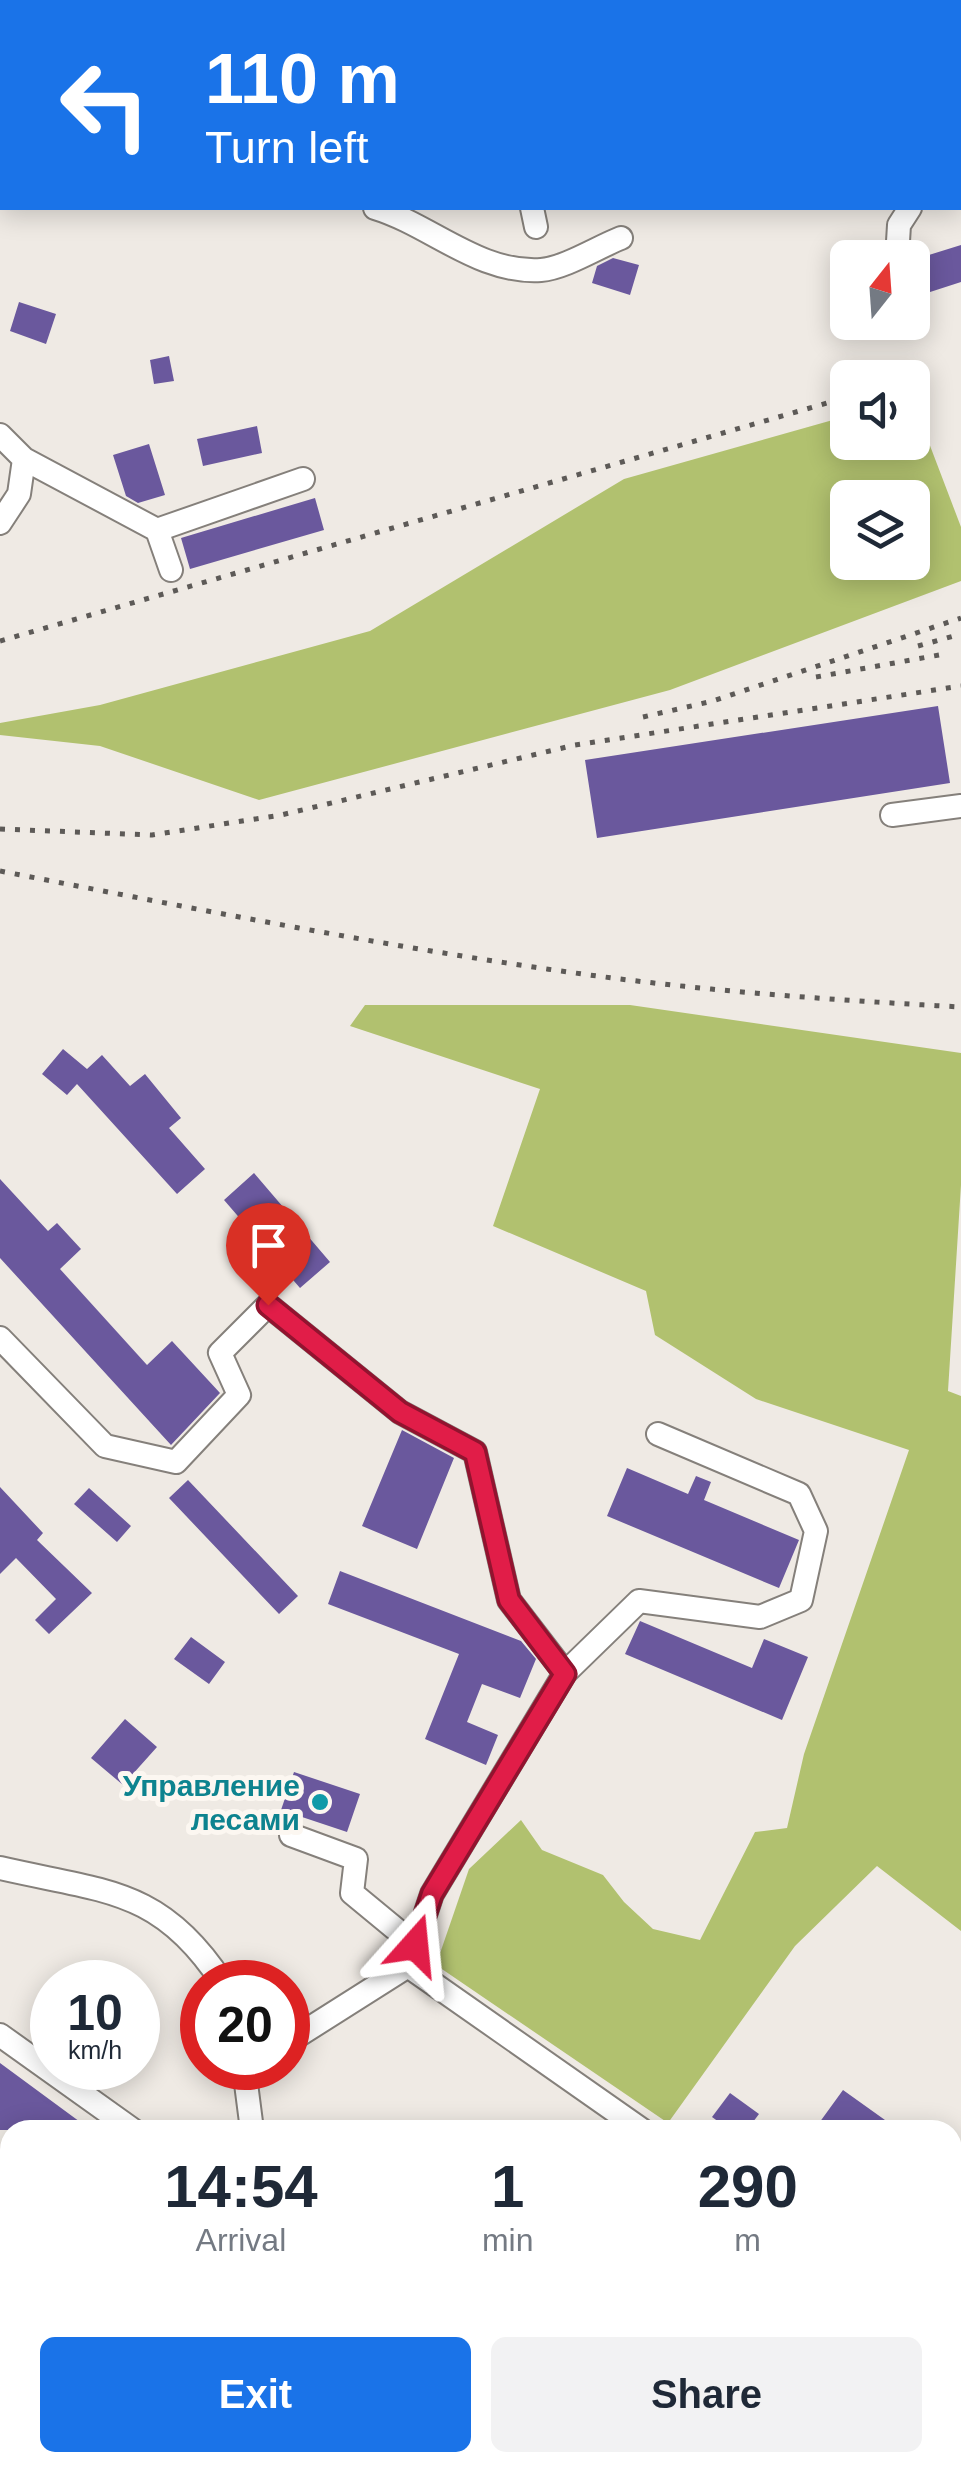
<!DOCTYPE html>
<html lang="en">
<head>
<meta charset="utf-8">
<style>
  body { margin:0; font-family:Helvetica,sans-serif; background:#f2f2f3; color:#1f2937; height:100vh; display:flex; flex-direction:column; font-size:38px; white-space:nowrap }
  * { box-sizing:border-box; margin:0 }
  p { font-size:32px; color:#747a83 }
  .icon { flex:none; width:55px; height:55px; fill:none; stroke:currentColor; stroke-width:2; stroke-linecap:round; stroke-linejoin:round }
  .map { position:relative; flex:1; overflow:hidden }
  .sheet { position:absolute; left:0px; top:2120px; width:962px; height:352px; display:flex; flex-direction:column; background:#fff; border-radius:30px 30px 0 0; box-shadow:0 5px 25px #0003 }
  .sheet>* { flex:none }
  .top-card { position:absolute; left:0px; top:0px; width:962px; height:210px; box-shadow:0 5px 25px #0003; background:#1a73e8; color:#fff; overflow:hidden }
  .needle { width:65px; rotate:17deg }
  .fabs { position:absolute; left:830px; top:240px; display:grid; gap:20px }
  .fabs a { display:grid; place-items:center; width:100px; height:100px; border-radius:15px; background:#fff; box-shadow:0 5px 25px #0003; font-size:50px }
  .speed { position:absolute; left:30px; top:1960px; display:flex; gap:20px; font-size:50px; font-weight:700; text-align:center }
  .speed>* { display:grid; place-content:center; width:130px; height:130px; border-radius:50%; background:#fff; box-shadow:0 5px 25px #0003; line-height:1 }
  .speed small { font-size:25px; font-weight:400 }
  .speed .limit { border:15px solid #d22; background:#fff; color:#111 }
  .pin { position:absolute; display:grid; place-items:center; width:85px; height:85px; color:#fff; margin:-102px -42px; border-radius:50% 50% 50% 0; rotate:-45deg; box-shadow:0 0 10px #0007 }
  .pin .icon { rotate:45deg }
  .me { position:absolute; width:110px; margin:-55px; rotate:18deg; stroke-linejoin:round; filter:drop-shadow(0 0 8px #0008) }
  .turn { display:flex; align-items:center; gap:35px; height:210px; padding:0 40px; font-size:45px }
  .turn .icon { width:130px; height:130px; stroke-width:2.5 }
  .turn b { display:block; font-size:70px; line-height:85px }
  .eta { display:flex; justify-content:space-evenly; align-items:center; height:170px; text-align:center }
  .eta b { font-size:60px; font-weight:600; line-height:70px }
  .primary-button { display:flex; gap:20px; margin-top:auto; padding:20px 40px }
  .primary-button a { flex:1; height:115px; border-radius:15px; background:#1a73e8; color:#fff; font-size:40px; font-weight:600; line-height:115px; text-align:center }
  .primary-button a+a { background:#f2f2f3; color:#1f2937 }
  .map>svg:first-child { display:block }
  .forest { fill:#b1c16f; fill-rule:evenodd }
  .building { fill:#6a589d }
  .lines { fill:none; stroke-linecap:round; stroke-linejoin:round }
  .minor-casing { stroke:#85807b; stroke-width:26 }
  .minor { stroke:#fff; stroke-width:22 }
  .rail { stroke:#5d5a57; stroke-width:5; stroke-dasharray:5 10; stroke-linecap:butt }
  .route-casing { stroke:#92132f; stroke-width:25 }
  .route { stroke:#e11d48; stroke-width:18 }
  .culture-dot { fill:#0f9aa8; stroke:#fcf7f1; stroke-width:4 }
  .labels { text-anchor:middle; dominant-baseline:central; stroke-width:10; stroke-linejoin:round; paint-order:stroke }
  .culture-label { font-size:30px; font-weight:bold; fill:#0d838f; stroke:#fcf7f1; text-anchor:end }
</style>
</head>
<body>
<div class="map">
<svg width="961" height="2472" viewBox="0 0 961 2472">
  <rect width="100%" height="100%" fill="#efeae4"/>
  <path class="forest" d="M913 401 961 527V581L670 690 259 800 100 746 0 735V723L100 705 370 631 624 479 847 416 848 442H912ZM848 498H912V562H848Z
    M365 1005H630L961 1053V1185L948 1391 961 1396V1931L877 1866 795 1946 668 2123 436 1965 469 1869 521 1820 542 1850 603 1875 624 1902 653 1929 700 1940 755 1832 787 1828 804 1754 909 1450 756 1399 655 1335 646 1291 493 1226 540 1089 350 1026Z"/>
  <path class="building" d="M961 245V282L927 293 916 259Z
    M613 258 639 265 630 295 592 283 597 266Z
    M19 302 56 314 46 344 10 331Z
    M169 356 174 381 154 384 150 360Z
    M257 426 262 453 203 466 197 439Z
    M149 444 165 495 138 503 126 496 113 455Z
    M315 498 324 530 190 569 181 538Z
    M938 706 950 783 597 838 585 760Z
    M63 1049 87 1069 102 1055 130 1086 145 1074 181 1118 169 1128 205 1169 177 1194 77 1084 67 1095 42 1074Z
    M254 1173 330 1262 300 1288 224 1200Z
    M0 1179 48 1231 57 1223 81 1249 60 1269 147 1365 172 1341 220 1393 171 1445 0 1258Z
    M402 1430 454 1458 417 1549 362 1526Z
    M627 1468 688 1494 696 1476 711 1482 704 1500 799 1540 779 1588 607 1516Z
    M188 1480 298 1596 279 1614 169 1498Z
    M0 1487 43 1533 37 1540 92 1593 49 1634 35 1620 56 1599 16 1558 0 1574Z
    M89 1488 131 1526 117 1542 74 1504Z
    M340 1571 521 1641 536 1659 520 1698 482 1684 467 1722 498 1735 486 1765 425 1739 459 1654 328 1604Z
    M640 1621 752 1668 764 1639 808 1657 782 1720 625 1654Z
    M191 1637 225 1662 209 1684 174 1659Z
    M125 1719 157 1747 123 1785 91 1758Z
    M294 1772 360 1794 347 1832 281 1810Z
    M0 2063 91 2130H0Z
    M843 2090 899 2130H814Z
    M730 2093 759 2114 747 2130H730L712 2117Z"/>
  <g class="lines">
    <g class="minor-casing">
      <path id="minor" d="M316 0 318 2
        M493 0 495 2
        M227 2 231 0
        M711 2 715 0
        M0 150 2 148
        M960 167H961
        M375 208C431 225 479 274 541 270 565 268 598 247 621 238
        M532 208 536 227
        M897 258 899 225 910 208
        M0 435 24 459 19 494 0 523
        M24 459 157 530 171 570
        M157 530 303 479
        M892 815 961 806
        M0 1338 105 1446 176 1462 239 1395 220 1353 268 1305 400 1412 475 1452 509 1600 565 1673 432 1894 408 1966
        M565 1673 639 1601 760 1617 801 1600 816 1531 799 1494 658 1434
        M291 1835 356 1859 352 1893 415 1945
        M0 1868C103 1892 160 1887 222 1982
        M0 2035 133 2130
        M288 2042 408 1966 642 2130
        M244 2068 252 2130
        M0 2277 10 2284
        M952 2349 961 2355
        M952 2421 953 2422
        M282 2462 283 2472
        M787 2462 789 2472"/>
    </g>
    <use href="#minor" class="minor"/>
    <path class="rail" d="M0 641 848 397
      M918 646 961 634
      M816 677 939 655
      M643 717 713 701 961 618
      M0 829 152 835 281 815 575 745 961 686
      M0 871C191 908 382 946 575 973 703 991 832 1000 961 1007"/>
  </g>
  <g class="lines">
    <g class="route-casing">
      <path id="route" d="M268 1305 400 1412 475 1452 509 1600 565 1674 432 1894 415 1945"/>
    </g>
    <use href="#route" class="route"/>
  </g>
  <circle class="culture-dot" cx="320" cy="1802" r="10"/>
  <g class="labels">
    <g class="culture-label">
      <text x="300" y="1785">Управление<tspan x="300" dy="34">лесами</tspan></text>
    </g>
  </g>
</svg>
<div class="fabs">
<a><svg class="needle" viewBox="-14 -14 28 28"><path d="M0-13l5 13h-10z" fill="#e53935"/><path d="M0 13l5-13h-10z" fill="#747a83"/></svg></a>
<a><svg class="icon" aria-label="sound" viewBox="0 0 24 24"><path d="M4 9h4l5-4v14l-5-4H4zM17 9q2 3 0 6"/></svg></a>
<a><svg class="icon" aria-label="layers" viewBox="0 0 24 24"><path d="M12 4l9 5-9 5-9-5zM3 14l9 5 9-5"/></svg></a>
</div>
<div class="speed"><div>10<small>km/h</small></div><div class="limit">20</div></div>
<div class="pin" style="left:268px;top:1305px;background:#d93025"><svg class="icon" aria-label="arrive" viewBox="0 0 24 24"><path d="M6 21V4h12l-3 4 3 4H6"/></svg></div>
<svg class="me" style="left:415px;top:1945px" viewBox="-20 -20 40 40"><path d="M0-17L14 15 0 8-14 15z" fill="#e11d48" stroke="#fff" stroke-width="4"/></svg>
<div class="top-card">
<div class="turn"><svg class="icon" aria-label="left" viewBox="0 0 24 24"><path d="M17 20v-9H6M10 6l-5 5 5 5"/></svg><div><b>110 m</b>Turn left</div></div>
</div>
<section class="sheet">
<div class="eta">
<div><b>14:54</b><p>Arrival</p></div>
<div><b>1</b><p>min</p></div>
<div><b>290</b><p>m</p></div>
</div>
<div class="primary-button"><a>Exit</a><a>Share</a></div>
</section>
</div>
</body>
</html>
